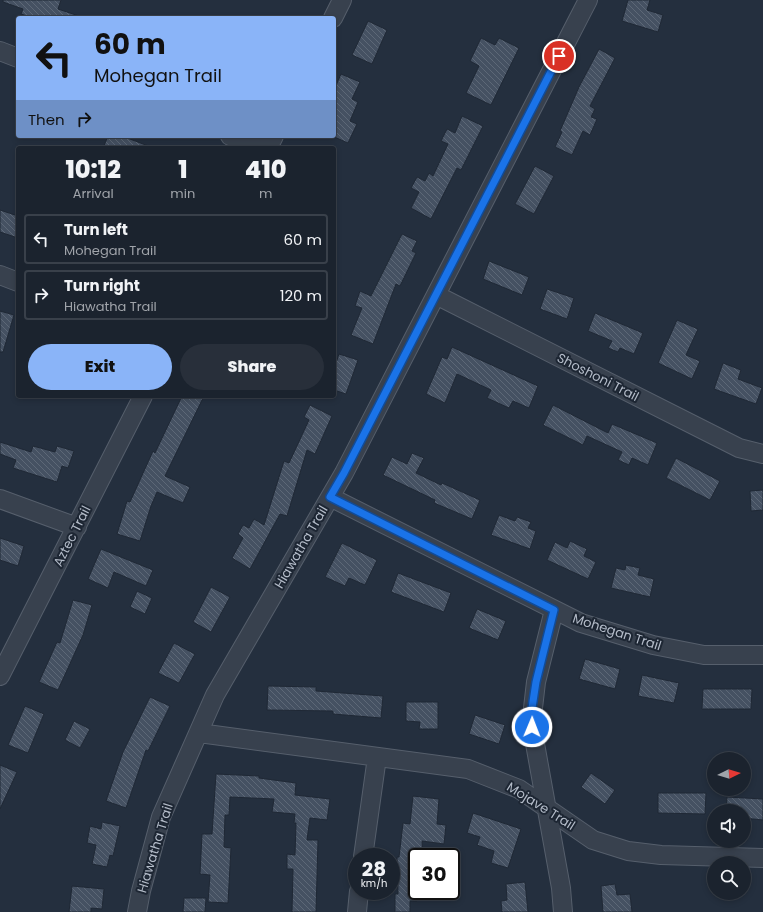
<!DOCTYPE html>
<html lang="en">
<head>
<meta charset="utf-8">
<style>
  body { margin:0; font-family:Poppins,sans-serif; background:#282f3a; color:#f1f3f6; height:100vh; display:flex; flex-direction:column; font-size:15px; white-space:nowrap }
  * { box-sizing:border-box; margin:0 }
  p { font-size:13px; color:#a0a4aa }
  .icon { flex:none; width:22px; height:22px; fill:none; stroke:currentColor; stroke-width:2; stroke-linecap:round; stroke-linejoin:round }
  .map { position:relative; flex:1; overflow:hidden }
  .sheet { position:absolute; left:16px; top:146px; width:320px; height:252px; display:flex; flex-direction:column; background:#1b232e; border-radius:4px; box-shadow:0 2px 6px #0003,0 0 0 1px #39404a }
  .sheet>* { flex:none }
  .guide { position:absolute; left:16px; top:16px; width:320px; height:122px; border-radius:4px; box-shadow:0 2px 6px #0003,0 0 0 1px #39404a; background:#8ab4f8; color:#111; overflow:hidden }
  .needle { width:26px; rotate:85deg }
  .controls { position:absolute; left:707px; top:752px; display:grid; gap:8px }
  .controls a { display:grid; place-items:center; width:44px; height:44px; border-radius:50%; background:#1b232e; box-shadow:0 2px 6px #0003,0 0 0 1px #39404a; font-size:20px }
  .speed { position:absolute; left:348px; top:848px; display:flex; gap:8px; font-size:20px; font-weight:700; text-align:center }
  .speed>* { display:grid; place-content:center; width:52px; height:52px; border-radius:50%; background:#1b232e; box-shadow:0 2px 6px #0003,0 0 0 1px #39404a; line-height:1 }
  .speed small { font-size:10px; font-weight:400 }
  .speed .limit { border:2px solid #111; border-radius:6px; background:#fff; color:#111 }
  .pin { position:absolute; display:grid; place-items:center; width:34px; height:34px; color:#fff; margin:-17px; border:2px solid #fff; border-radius:50%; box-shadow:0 1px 4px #0007 }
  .me { position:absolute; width:44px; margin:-22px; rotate:1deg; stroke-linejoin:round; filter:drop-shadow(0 0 3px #0008) }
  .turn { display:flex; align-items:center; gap:14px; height:84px; padding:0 12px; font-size:18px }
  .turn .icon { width:52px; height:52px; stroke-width:2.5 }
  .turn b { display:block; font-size:28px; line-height:34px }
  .then { display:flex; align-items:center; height:38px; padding:0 12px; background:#0003; gap:8px; font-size:15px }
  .eta { display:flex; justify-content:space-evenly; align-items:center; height:68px; text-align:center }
  .eta b { font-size:24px; font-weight:800; line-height:28px }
  .button { display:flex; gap:8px; margin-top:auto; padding:8px 12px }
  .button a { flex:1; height:46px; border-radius:24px; background:#8ab4f8; color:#111; font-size:16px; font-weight:800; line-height:46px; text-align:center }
  .button a+a { background:#282f3a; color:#f1f3f6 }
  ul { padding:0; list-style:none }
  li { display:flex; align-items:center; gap:12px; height:50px; margin:0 8px 6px; padding:0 4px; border:2px solid #39404a; border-radius:4px }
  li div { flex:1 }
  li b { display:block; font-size:15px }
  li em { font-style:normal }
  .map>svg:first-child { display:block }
  .building { fill:url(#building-back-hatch); stroke:#1f2835 }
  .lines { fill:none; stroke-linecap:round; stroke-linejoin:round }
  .minor-casing { stroke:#565f6c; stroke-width:20 }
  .minor { stroke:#38414e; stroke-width:18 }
  .route-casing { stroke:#114b97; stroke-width:10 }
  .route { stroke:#1a73e8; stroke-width:7 }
  .labels { text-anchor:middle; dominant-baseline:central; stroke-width:4; stroke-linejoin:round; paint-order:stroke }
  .street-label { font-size:13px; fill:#b4bcc9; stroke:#1d2633 }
</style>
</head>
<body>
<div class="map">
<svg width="763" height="912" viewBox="0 0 763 912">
  <defs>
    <pattern id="building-back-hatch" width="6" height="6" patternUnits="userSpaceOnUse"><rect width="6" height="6" fill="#455162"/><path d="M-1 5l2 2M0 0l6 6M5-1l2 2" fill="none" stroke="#5d6877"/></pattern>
  </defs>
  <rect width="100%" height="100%" fill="#242f3e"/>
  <path class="building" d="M3 0H61L58 9 79 16V18H33L21 14 23 9 3 2Z
    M628 0H650L647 10 663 15 658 32 622 21Z
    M368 21 387 30 372 64 352 55Z
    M481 38 495 45 499 38 519 48 491 105 466 93 479 66 470 61Z
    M599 49 615 58 590 106 595 109 591 117 597 119 590 135 583 131 572 155 555 147 562 132 560 131 579 87Z
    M341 74 360 82 352 99 358 102 350 121 357 124 348 143 332 136H334V90Z
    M462 116 483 126 461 170 457 168 431 219 411 208 419 192 411 188 417 177 425 181 429 173 433 176 448 144 441 141 447 129 455 133Z
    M108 136H122L151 147 150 148H103Z
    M535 166 554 176 534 214 515 204Z
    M0 210 18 216V238L0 232Z
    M402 234 417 241 412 251 416 253 400 286 396 284 373 344 351 335 362 308 355 306 360 291 371 296Z
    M489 261 529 277 522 295 483 279Z
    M547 289 574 298 567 319 540 309Z
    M0 311 14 315 3 352H0Z
    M595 313 643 333 634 354 620 348 618 352 608 348 612 341 588 331Z
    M677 320 698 329 686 355 700 361 692 379 658 363Z
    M452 347 538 386 529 408 513 401 509 408 487 398 491 390 457 374 445 403 426 394 442 357 447 359Z
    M339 354 358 360 346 394 334 390V369Z
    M723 363 741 370 738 379 762 388 756 404 714 389Z
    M182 396H204L165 476 190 487 183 503 157 492 151 506 140 541 117 534 127 501 130 502 153 451 155 453Z
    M310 405 332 416 315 454 307 450 287 516 280 514 250 569 232 558 243 538 238 534 243 525 249 528 254 519 264 525 284 461 289 463 309 420 304 417Z
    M553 405 608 433 612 424 657 443 648 465 632 458 629 465 618 460 622 452 587 436 583 445 543 425Z
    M0 442 31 452 33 446 55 452 57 446 74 451 68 468 62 466 57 482 13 468 16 460 0 454Z
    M412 453 424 458 416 473 441 485 442 483 480 500 472 519 434 503 435 500 383 475 392 457 407 464Z
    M676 458 720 481 710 500 666 478Z
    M763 490V510L751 511 750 491Z
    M499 515 515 521 517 517 531 522 528 528 536 531 530 549 491 535Z
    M0 538 24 546 18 566 0 560Z
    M570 541 587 549 584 556 596 562 588 579 547 560 555 542 567 548Z
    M342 543 377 560 365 585 349 578 345 586 325 577Z
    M101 549 153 570 146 586 114 572 108 588 88 579Z
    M626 565 640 568 638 575 654 579 650 597 611 588 616 568 625 570Z
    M398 573 451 593 444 612 391 592Z
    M211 587 230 597 211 632 193 622Z
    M137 591 152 598 145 614 130 607Z
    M73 600 92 605 83 635 58 690 39 682 57 642 60 643Z
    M477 609 506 621 498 640 469 628Z
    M174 643 195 654 179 683 158 673Z
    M585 659 620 669 615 689 579 679Z
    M642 675 679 683 674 703 638 696Z
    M268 686 316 687V691L383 696 381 718 333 714V711L267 710Z
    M703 689H752L751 709H702Z
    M150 697 170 706 148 751 146 750 126 808 106 801 123 752Z
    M406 702H438V729H419L420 722 406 721Z
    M25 706 44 714 28 753 8 745Z
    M475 715 505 725 499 744 469 734Z
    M74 721 90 729 80 748 65 740Z
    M0 765 17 772 0 809Z
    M591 773 615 790 605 804 581 787Z
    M216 774 259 776V778L296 783 295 795 330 799 327 820 310 818 307 840H318L316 912H292L293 869H287V854L295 855 296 823H294L295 814 272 812 274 799 230 797 229 815H225L224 847 231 848 228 903 208 902 210 875 200 874 202 834H212Z
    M658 793H706L705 814 658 813Z
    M413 796 439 799 437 824 446 825 444 844 422 841 423 857H417V901H410V912H395V894H398L397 857H399L403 823 410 824Z
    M727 797 763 799V820L744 818V811H726Z
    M473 813 521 829 508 868 491 863 494 851 477 845 480 837 467 833Z
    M102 822 120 826 113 856 110 855 107 867 92 864 96 845 87 843 90 826 101 829Z
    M525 882 528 912H502L501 901 507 900 506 884Z
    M615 884 617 895 630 894 632 912H603L601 886Z
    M72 886 104 889 102 909 91 908V912H69Z
    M184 898H206L205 912H183Z"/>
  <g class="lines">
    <g class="minor-casing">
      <path id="minor" d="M333 18 342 0
        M0 51 18 58
        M230 136 263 148
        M268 148 274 136
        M0 275 18 282
        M436 295 739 448 763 454
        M330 497 581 623 653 645 704 655H763
        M0 499 77 527
        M554 610 536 682 533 708 532 727 561 888 563 912
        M0 676 143 396
        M199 733 468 769 519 789 593 840 628 851 661 855 763 858
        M363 857 377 757
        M137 912 141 891 161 817 215 695 344 473 588 0
        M357 912 359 891"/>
    </g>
    <use href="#minor" class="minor"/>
  </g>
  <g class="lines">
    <g class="route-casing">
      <path id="route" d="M532 727V708L536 682 554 610 330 497 344 473 559 56"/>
    </g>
    <use href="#route" class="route"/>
  </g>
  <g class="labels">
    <g class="street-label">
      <text transform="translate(598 377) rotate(27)">Shoshoni Trail</text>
      <text transform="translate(72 536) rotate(-63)">Aztec Trail</text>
      <text transform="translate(301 547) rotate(-60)">Hiawatha Trail</text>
      <text transform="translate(617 632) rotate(18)">Mohegan Trail</text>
      <text transform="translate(541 806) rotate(32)">Mojave Trail</text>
      <text transform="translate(155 848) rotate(-73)">Hiawatha Trail</text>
    </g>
  </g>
</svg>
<div class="controls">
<a><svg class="needle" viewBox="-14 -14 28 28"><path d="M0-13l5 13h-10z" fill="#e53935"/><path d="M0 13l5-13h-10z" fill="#a0a4aa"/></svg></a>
<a><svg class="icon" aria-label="sound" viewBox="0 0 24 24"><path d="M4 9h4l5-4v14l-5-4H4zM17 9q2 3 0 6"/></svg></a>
<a><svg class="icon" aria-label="search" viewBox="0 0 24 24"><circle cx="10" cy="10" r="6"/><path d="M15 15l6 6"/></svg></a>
</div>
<div class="speed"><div>28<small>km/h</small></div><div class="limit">30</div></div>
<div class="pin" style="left:559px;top:56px;background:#d93025"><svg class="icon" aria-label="arrive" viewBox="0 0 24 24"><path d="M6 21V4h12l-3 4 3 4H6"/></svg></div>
<svg class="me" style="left:532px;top:727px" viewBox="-20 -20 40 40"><circle r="17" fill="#1a73e8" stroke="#fff" stroke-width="3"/><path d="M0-11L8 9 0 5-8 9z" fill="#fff"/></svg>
<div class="guide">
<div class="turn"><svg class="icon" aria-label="left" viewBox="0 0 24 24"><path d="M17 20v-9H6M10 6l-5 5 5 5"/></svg><div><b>60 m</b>Mohegan Trail</div></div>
<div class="then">Then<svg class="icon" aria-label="right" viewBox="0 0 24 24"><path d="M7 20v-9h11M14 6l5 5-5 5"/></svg></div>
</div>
<section class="sheet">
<div class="eta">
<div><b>10:12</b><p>Arrival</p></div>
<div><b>1</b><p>min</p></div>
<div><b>410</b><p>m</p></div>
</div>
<ul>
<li><svg class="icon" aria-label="left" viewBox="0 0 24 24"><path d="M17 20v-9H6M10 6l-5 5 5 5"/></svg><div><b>Turn left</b><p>Mohegan Trail</p></div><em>60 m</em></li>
<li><svg class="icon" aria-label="right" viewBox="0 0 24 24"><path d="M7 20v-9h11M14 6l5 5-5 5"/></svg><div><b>Turn right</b><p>Hiawatha Trail</p></div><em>120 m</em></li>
</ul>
<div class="button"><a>Exit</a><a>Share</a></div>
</section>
</div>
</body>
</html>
